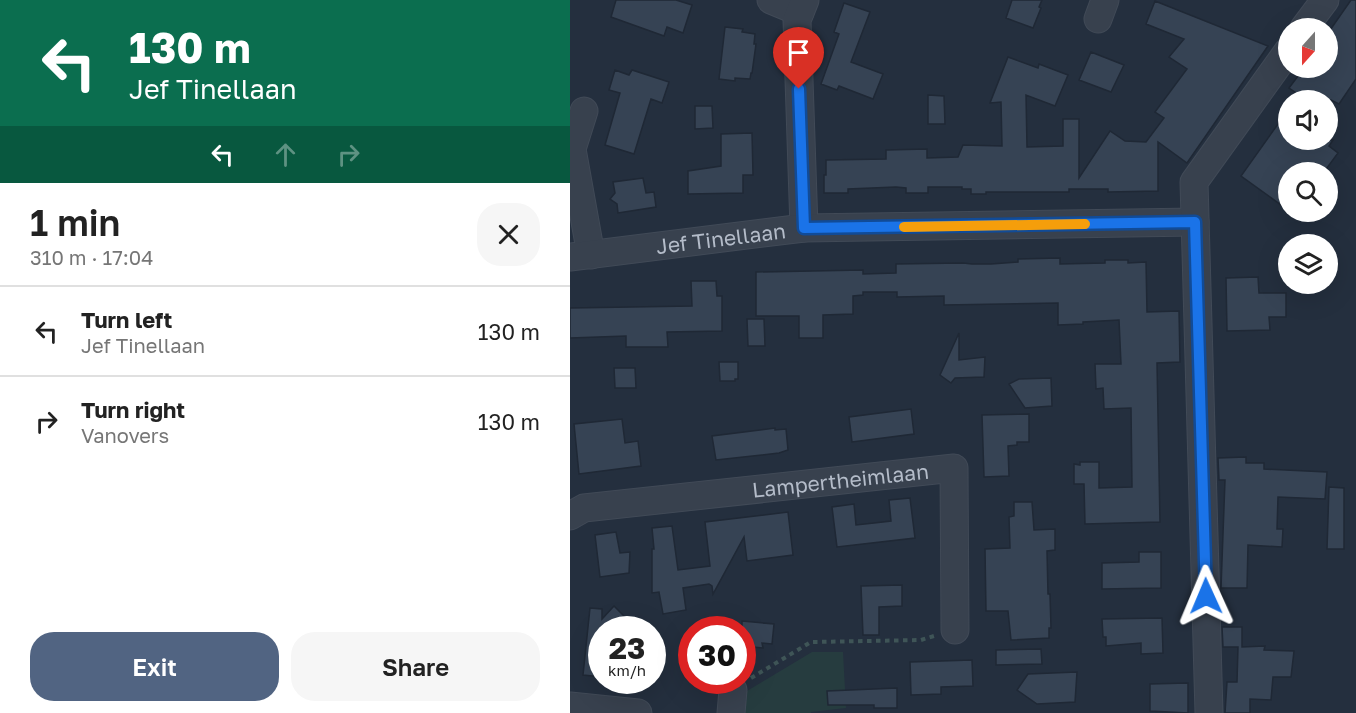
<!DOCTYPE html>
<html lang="en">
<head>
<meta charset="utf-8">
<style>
  body { margin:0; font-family:"Golos Text",sans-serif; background:#f6f6f6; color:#222; height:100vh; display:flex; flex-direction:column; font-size:22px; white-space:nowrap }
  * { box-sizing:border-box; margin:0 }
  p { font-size:20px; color:#767676 }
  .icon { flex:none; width:33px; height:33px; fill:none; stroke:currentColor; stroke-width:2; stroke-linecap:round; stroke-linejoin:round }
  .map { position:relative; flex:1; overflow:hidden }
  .sheet { display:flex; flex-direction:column; background:#fff; width:570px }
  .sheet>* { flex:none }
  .top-card { background:#0b6e4f; color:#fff; overflow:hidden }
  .needle { width:39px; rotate:201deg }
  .buttons { position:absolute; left:708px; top:18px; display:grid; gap:12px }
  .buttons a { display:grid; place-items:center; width:60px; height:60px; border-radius:50%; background:#fff; box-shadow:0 6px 24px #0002; font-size:30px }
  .speed { position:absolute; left:18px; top:616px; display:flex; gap:12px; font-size:30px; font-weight:700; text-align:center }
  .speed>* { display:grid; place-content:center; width:78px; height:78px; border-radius:50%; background:#fff; box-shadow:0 6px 24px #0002; line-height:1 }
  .speed small { font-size:15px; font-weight:400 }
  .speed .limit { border:9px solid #d22; background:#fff; color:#111 }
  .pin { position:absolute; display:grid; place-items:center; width:51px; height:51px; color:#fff; margin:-62px -26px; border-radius:50% 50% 50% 0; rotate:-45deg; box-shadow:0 0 6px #0007 }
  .pin .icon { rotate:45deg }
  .me { position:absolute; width:66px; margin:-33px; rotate:359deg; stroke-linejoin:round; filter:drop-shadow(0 0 4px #0008) }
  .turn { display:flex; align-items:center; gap:21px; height:126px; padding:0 30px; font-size:27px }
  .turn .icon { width:78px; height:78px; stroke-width:2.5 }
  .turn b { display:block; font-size:42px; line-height:51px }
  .lanes { display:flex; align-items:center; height:57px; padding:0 30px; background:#0003; justify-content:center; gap:30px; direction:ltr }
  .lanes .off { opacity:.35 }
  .round { display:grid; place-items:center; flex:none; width:63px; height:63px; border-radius:24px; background:#f6f6f6 }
  .overview { display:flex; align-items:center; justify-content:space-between; height:102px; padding:0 30px }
  h1 { font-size:36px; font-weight:600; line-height:45px }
  .action { display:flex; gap:12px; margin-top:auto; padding:12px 30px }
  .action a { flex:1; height:69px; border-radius:24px; background:#516482; color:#fff; font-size:24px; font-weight:600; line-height:69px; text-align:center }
  .action a+a { background:#f6f6f6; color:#222 }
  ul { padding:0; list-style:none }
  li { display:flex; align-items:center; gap:18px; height:90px; padding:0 30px; border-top:2px solid #e0e0e0 }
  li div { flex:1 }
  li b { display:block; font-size:22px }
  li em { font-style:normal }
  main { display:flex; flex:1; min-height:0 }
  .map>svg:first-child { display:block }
  .green { fill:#263c3f }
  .building { fill:#364354; stroke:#1f2835; stroke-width:1.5 }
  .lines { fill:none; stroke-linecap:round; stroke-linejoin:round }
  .minor-casing { stroke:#414a57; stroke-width:29 }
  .path { stroke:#3f5557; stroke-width:4; stroke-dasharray:4.5 4.5; stroke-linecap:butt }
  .minor { stroke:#38414e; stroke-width:27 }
  .route-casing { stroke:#114b97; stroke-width:15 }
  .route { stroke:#1a73e8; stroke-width:10 }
  .slow { stroke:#f59e0b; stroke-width:10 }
  .labels { text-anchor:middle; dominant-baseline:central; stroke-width:6; stroke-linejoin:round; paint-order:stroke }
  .street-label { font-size:21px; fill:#b4bcc9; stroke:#1d2633 }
</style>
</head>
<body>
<main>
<section class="sheet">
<div class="top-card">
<div class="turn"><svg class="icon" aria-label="left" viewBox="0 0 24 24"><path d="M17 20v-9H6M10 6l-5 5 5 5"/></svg><div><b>130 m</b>Jef Tinellaan</div></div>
<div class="lanes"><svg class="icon" aria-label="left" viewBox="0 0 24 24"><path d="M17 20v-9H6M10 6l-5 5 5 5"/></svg><svg class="icon off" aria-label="ahead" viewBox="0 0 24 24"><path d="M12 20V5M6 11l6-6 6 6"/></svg><svg class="icon off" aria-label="right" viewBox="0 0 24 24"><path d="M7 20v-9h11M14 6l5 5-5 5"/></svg></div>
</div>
<div class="overview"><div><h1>1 min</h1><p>310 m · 17:04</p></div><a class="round"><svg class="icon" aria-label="close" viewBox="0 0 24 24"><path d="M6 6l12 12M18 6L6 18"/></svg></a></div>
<ul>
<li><svg class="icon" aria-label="left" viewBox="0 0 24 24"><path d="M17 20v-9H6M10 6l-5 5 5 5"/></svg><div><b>Turn left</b><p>Jef Tinellaan</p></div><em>130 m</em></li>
<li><svg class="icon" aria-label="right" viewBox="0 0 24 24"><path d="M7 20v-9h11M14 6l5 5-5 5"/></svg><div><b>Turn right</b><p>Vanovers</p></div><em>130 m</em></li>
</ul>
<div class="action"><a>Exit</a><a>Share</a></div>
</section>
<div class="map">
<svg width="786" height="713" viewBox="0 0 786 713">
  <rect width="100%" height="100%" fill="#242f3e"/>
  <path class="green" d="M242 652H273L276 708 241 712V713H175L177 691Z"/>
  <path class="building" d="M46 0H106L122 5 113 33 97 27 94 36 41 17Z
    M442 0H472L469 7 471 8 463 28 436 18Z
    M781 0H786V79L769 104 761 100H737L719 88 734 68H758V33Z
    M585 1 698 46 617 163 588 142V191L538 192V189H499V192H416V194H401V189H392V187H358V193H336V188L326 187 278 189V193H254V175H256V160L316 159V150L357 149V158L388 157 393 145 432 146 431 102 420 103 438 57 468 68 469 64 498 75 485 106 456 95 457 147 493 146V119H509V178L540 131 555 141 576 142 594 118 585 112 617 69 599 57 614 39 576 24Z
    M274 3 300 12 281 62 313 74 303 99 269 86 267 90 251 84 269 34 264 32Z
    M155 27 173 29 172 32 185 34 184 44H186L182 73H181L180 79 165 78V81L149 79Z
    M521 52 554 65 541 92 509 80Z
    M45 70 59 75 62 70 99 82 92 103 81 99 64 154 35 145 50 93 39 90Z
    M358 95 374 96 375 124H358Z
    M125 106H142L143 128 125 129Z
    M718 110V140H763L759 146 768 153 754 172H718V210L671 176Z
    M182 133 183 175H173V193L118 194V171L151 166V134Z
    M73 178 76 193 84 192 86 207 48 213 47 204 40 199 45 193 43 182Z
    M490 258V264L535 263V260H558V263L576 262 577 312 609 311 610 362 587 363 590 522 515 524 514 484H504V464L510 465V462H529V488L562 487 561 408 534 409 533 388 526 389 525 364H551L549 320 513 322V324L488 325V303L374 305V296L327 297V292H293V295L283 296V314L253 315V338H229V316H186V272L293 270V274L326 273V264L393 263 402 264H421L448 262V259Z
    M688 277 689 293H716V317H699L700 330 657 331 656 278Z
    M121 281H146L147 296H152V331L97 332 98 347H56V336L0 338V308L122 306Z
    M177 319H194L195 346H178Z
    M389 333V360L415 357 414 377 385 378 381 383 370 375Z
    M149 362H168V379H165V381H150Z
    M44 368H65L66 388H45Z
    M481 378 482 406 455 408 439 384 449 379Z
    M341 409 344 434 282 442 279 417Z
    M459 414V442H447V445L438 446 439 476 414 477 412 415Z
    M52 419 55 443 68 441 71 466 9 474 4 424Z
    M205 428V430L216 429 218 450 209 453 146 460 142 436Z
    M676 457V463H694V469L757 472 755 499 708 497 707 529H713L712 547 678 545 677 588H651L655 480H649L648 458Z
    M759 487 774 488V549H757Z
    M340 498 345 538 267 547 262 507 284 504 286 525 304 523 321 521 319 500Z
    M444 502H462L464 530 485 529V550L477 551 478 594H480L481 628H479V638L441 640 438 611H416L415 549 440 548 439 517 444 516Z
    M218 512 223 555 177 561 174 537 143 594 142 586 139 584 113 588 116 610 93 614 89 592 82 593V549H84L82 528 102 526 108 570 140 566 135 522Z
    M46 532 50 553 60 552 59 573 30 577 25 535Z
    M569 552H591V588L532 589V563L569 562Z
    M332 585V606L309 607V635H293L291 586Z
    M44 606 55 617 54 630H32V677L13 675 20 608 32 609V619Z
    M592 618 593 653 571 654V643L536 646V637H533L532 619Z
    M172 621 204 624 202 644 192 643 193 648 172 646Z
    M652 627H672V647L695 646 694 650 724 651 721 677H703L701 700 680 699V713H655L657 682H667L668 647H653Z
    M471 649 472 664 426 665V650Z
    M402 660 403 686 371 687V694L341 695 340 662Z
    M507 672 505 702 467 704 447 690 458 674Z
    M618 683V713L580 711V684Z
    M327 688V708H304V705H258L257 691Z"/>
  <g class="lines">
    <g class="minor-casing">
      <g id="minor">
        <path d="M201 0 230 12"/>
        <path d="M528 19 535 0"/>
        <path d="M734 28 755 0"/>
        <path d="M14 111 2 149 21 255"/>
        <path d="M234 228 227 20 235 0"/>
        <path id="s1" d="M0 257 234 228 625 222"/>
        <path id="s2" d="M0 516 14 508 384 468 385 630"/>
        <path d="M0 706 68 713"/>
        <path d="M161 713 163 690"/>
        <path d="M639 713 624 182 718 51"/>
      </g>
    </g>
    <path class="path" d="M181 678 241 642 351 640 364 636"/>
    <use href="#minor" class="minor"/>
  </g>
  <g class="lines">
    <g class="route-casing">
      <path id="route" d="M229 89 234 228 625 222 636 596"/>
    </g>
    <use href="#route" class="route"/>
    <path class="slow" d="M334 227 515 224"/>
  </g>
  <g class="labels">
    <g class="street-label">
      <text stroke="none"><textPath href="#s1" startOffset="152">Jef Tinellaan</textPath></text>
      <text stroke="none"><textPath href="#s2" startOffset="274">Lampertheimlaan</textPath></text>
    </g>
  </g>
</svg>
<div class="buttons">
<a><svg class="needle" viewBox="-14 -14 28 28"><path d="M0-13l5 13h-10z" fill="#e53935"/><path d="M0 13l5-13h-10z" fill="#767676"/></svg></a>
<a><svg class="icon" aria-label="sound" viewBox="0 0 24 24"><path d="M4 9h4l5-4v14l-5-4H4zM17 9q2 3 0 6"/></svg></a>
<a><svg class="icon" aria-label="search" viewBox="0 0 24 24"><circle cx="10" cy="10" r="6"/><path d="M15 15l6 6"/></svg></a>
<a><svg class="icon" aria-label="layers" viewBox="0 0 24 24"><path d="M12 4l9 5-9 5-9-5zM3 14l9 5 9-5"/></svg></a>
</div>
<div class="speed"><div>23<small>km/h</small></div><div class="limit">30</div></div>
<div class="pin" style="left:229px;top:89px;background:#d93025"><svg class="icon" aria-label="arrive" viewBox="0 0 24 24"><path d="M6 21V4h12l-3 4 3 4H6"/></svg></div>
<svg class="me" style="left:636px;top:596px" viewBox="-20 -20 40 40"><path d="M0-17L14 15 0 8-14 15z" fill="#1a73e8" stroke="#fff" stroke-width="4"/></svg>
</div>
</main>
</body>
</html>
